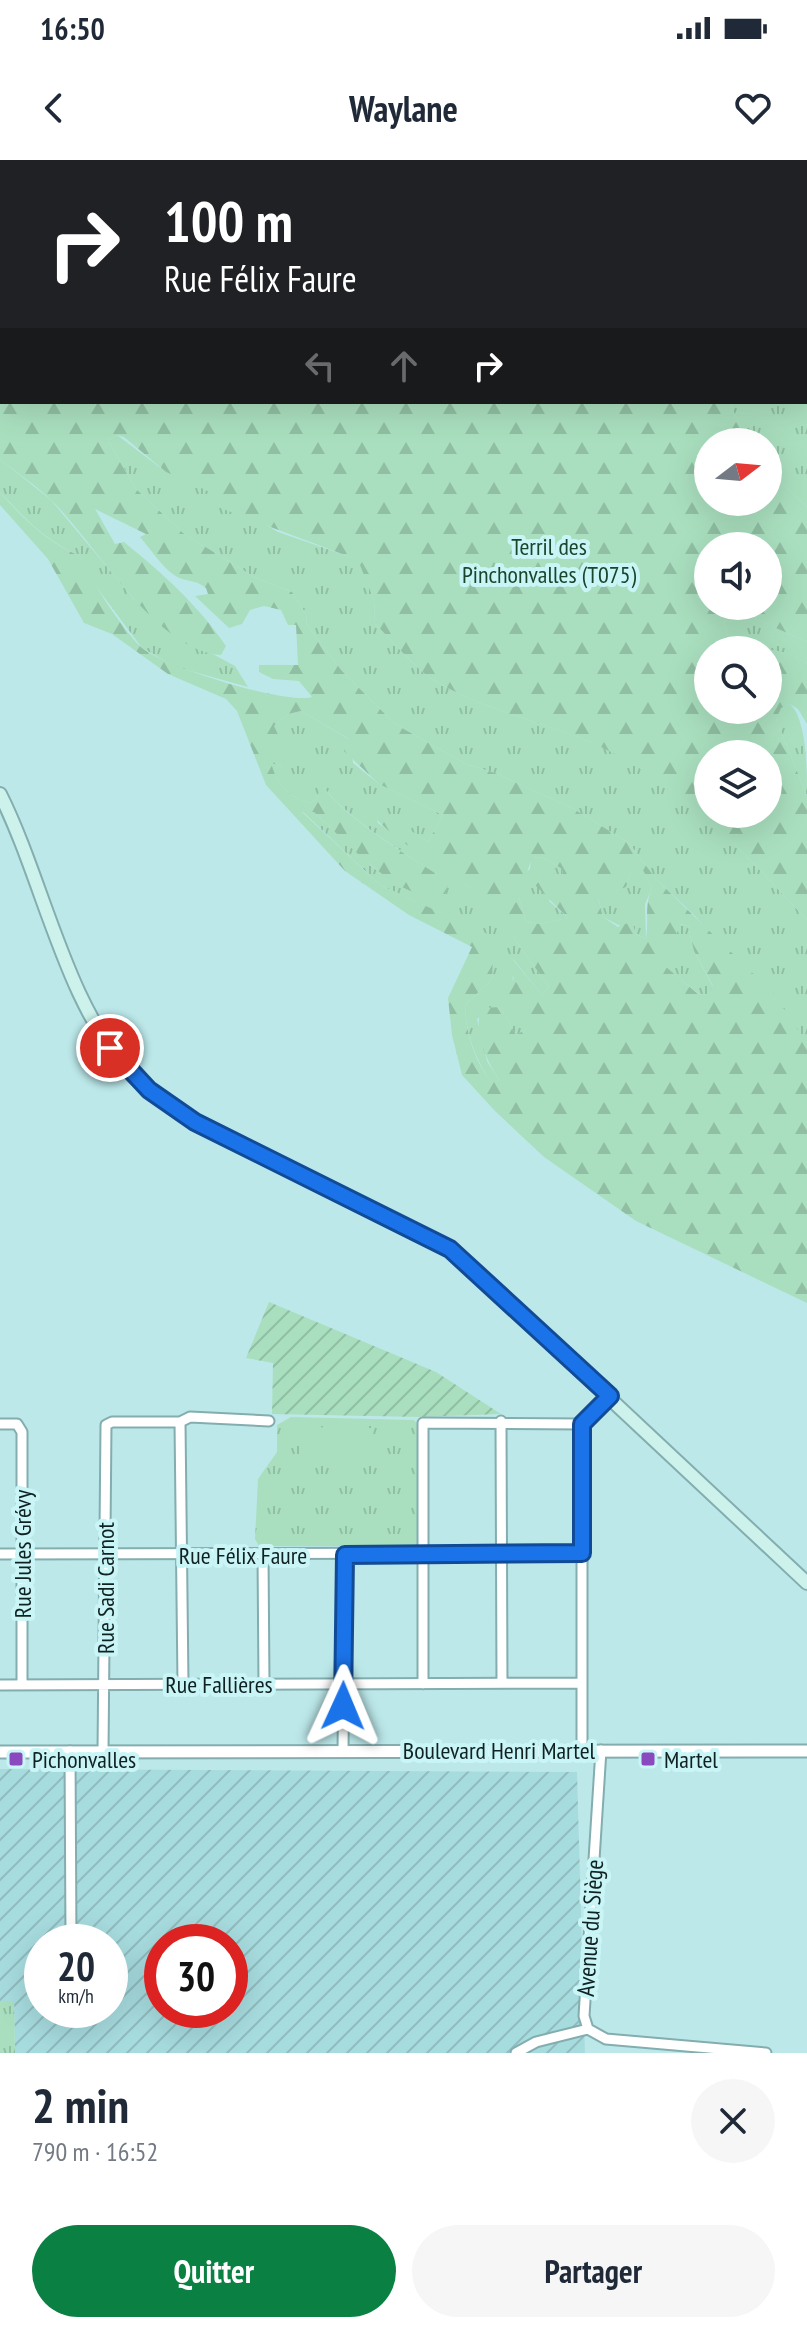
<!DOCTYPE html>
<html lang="fr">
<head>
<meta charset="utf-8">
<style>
  body { margin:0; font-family:"PT Sans Narrow",sans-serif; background:#f6f6f7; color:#1f2937; height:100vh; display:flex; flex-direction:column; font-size:30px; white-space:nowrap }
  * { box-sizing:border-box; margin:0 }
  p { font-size:26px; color:#747a83 }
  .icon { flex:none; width:44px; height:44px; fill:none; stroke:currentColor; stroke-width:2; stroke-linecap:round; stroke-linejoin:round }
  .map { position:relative; height:1893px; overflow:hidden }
  .panel { display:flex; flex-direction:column; background:#fff; flex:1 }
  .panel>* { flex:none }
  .hud { position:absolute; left:0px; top:0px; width:808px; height:244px; box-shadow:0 8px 32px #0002; background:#202124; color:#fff; overflow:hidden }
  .needle { width:52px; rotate:74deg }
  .buttons { position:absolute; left:694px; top:268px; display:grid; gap:16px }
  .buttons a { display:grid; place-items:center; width:88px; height:88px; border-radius:50%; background:#fff; box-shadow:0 8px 32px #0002; font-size:40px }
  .speed { position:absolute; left:24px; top:1764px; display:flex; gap:16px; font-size:40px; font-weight:700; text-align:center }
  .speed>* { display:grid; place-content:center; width:104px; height:104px; border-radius:50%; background:#fff; box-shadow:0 8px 32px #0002; line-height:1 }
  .speed small { font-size:20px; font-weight:400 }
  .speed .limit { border:12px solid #d22; background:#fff; color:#111 }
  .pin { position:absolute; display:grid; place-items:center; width:68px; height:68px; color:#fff; margin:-34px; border:4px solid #fff; border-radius:50%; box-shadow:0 2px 8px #0007 }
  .me { position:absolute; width:88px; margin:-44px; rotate:1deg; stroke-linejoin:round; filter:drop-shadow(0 0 6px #0008) }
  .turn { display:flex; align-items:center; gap:28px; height:168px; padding:0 32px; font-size:36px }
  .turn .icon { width:104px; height:104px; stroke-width:2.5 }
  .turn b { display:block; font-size:56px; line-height:68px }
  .lanes { display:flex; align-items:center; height:76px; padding:0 32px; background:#0003; justify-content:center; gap:40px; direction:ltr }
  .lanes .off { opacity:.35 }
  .round { display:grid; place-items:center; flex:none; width:84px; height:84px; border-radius:42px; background:#f6f6f7 }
  .head { display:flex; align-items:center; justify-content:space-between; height:136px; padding:0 32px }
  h1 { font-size:48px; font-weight:700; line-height:60px }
  .cta { display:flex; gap:16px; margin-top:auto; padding:16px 32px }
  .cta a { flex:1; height:92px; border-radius:48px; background:#0b8043; color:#fff; font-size:32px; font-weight:700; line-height:92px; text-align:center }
  .cta a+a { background:#f6f6f7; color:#1f2937 }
  .status { display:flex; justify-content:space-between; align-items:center; height:56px; padding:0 40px; background:#fff; direction:ltr }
  .status svg { height:22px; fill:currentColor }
  header { display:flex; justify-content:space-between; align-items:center; height:104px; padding:0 32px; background:#fff; font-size:36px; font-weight:700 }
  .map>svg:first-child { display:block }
  .industrial { fill:url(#industrial-furrows); fill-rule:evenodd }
  .grass { fill:url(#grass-tufts) }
  .forest { fill:url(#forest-firs); fill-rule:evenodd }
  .garden { fill:url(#garden-furrows) }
  .pitch { fill:#a9dfbe }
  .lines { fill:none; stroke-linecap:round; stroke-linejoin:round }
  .minor-casing { stroke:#83adaf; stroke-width:13 }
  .tertiary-casing { stroke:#83adaf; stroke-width:15 }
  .secondary-casing { stroke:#83adaf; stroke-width:16 }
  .minor { stroke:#fff; stroke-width:9 }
  .tertiary { stroke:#fff; stroke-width:11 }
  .secondary { stroke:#cdf2eb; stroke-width:12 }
  .route-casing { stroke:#114b97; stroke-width:20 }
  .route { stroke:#1a73e8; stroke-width:14 }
  .poi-dot { fill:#8a49be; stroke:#c9f5f7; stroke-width:3 }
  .labels { text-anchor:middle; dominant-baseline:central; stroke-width:8; stroke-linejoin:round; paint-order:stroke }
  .park-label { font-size:24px; fill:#19452d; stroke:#c9f5f7 }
  .street-label { font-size:24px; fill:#102122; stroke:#c9f5f7 }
  .poi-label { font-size:24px; fill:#102122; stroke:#c9f5f7; text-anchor:start }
</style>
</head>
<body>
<div class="status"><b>16:50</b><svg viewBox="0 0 49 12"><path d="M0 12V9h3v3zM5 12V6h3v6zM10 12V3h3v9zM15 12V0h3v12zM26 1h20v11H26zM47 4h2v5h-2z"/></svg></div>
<header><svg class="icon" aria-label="back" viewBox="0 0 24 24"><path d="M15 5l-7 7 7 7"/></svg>Waylane<svg class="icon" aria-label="heart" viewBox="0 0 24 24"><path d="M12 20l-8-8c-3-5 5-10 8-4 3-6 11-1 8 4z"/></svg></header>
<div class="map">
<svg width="807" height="1893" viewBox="0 0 807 1893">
  <defs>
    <pattern id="industrial-furrows" width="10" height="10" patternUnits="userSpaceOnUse" patternTransform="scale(2)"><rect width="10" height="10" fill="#a7dcdf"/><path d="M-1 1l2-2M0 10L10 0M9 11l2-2" fill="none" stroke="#8fbcbf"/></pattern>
    <pattern id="grass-tufts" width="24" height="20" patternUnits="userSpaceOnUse" patternTransform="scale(2)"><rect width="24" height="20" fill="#a9dfbe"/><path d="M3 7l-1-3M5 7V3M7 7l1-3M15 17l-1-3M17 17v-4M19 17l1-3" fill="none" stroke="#90bfa3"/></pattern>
    <pattern id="forest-firs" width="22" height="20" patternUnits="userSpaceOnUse" patternTransform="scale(2)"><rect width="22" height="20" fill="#a9dfbe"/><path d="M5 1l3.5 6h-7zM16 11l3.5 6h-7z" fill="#90bfa3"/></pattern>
    <pattern id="garden-furrows" width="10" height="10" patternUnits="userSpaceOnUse" patternTransform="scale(2)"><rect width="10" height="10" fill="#a9dfbe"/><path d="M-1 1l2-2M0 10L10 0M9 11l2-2" fill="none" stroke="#90bfa3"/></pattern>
  </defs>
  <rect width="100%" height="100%" fill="#bce8ea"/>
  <path class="industrial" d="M0 1609 577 1612 585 1893H15L14 1841H0ZM42 1782H110V1850H42ZM162 1782H230V1850H162Z"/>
  <path class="grass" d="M677 0H807V24L806 2Z
    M806 169 807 170V347L768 310V282H748L729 242H806Z
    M117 275 166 312 200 326 278 372 359 400 374 440 375 464C391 479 416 509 432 519 488 554 556 563 614 593 691 634 748 697 807 760V884L695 756 656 719 629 683 572 648 495 613 466 604 395 564 342 511 307 465 306 454 292 432 254 417 183 373 135 328 108 280Z
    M0 299 51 340 133 438 170 471 235 506 248 527 176 507 142 488 89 417 80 396C47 382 24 358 0 332Z
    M731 455 758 460 807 482V503C785 489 764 489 739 490L730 484 724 462Z
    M790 544C807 560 807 609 807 636L776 559 780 548Z
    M301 551 350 580 353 603 379 624 443 655 428 682 372 646 378 663 476 731 515 721 530 709 531 698 542 697 562 709 563 715H557L549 741 568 758 540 764 526 762 519 737 516 755 519 764 513 777 549 827 542 835 513 799C514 837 505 836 537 864L516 875 500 847 477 859 487 901 499 920 492 924C475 898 466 875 465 845L492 819 493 777 380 725 301 650 314 652 376 710 449 723C406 693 356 666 322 626L317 638 311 643C288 639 277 623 270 602L282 607 274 566 288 554Z
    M643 709 652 728 645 744 646 779 603 757 598 737 626 727 631 712Z
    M679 764 688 766 694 791 713 827 706 835 699 834 665 807Z
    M291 1257 414 1260 419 1266 417 1386H259L255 1379 258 1319 277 1292V1265Z
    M0 1841H14L15 1893H0Z"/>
  <path class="forest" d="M186 0H677L679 2H188Z
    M0 150 2 242H729L748 282H708V342H768V310L807 347V482L758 460 731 456 724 462 730 484 739 490H708V550H768V490H745C767 487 788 491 807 503V564L798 549 790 544 781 548 776 559 807 636V760C748 697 691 634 613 593 556 563 488 554 432 519 416 509 391 479 375 464L374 440 358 400 218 347 212 333 166 312 124 277 117 275 108 280 135 328 183 373 254 417 292 432 306 454 307 465 342 511 395 564 466 604 495 613 572 648 629 683 656 719 774 834 807 884V1143L636 1061 544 997 495 951 462 915 452 875 448 838 472 787 409 755 345 711 266 625 237 551 226 539 168 514 112 474 84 463 48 399 0 345V332C23 359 48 383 80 396 89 418 125 473 142 488 165 507 286 545 312 537L299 521 273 519 259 512V505H298L296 465H288L281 450 264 446 250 450 242 464 229 468 195 436 208 434 206 428C197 421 192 422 182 419 166 414 151 389 140 377L146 374 95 349 115 384 124 382C161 412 199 446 226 486L221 495C156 491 97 385 52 341 37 326 17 313 0 299ZM768 386V446H708V386ZM301 551 349 579 344 591 379 624 443 655 428 682 372 645 369 651C397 685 452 712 488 740H501L515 721H524L532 698 542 697 562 709 563 715 548 713 535 725 568 758 540 764 526 762 519 737 507 741 502 750 508 757 516 756 519 764 513 770V777L549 827 542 835 509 795 503 799 514 818 510 825 498 830 497 837 515 845 520 856 536 864 516 875 500 847 482 848C472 871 486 899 499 920L492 923C474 900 466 874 465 845L492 819 494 777 380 725 302 652H314C346 681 399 743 444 737L449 722C405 693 355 666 321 625L317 638 311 643C289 639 277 624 271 603L283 607V585L274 566 288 554ZM768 594V654H708V594ZM643 710 652 728C644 745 649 760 646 779L636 774 632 761 618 767 603 757 598 738 626 727 631 712ZM680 764 688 766 694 791 713 826 706 835 698 834 666 807Z"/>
  <path class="garden" d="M269 1142 436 1212 501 1254 419 1257 272 1254 273 1203 246 1198Z"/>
  <path class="pitch" d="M299 1267 371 1268V1306H299Z"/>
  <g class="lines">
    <g class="minor-casing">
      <path id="minor" d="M501 1261 502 1523
        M180 1262 183 1524
        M0 1264H17L22 1272V1525
        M0 1394 582 1393
        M263 1395 264 1524
        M423 1524V1263L582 1264
        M0 1525 582 1523
        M582 1590V1269L610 1236
        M70 1591 71 1782
        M343 1591 345 1395
        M103 1592 106 1265 112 1262H180L190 1257 269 1261
        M588 1869 584 1856 601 1590
        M588 1869 606 1879 766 1893
        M516 1893 536 1882 588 1869"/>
    </g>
    <g class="tertiary-casing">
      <path id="tertiary" d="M0 1592 807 1591"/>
    </g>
    <g class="secondary-casing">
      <path id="secondary" d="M0 634C44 722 65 844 132 915 151 934 173 948 195 962L450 1089 807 1423"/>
    </g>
    <use href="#minor" class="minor"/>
    <use href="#tertiary" class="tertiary"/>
    <use href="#secondary" class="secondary"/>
  </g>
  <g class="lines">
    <g class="route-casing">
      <path id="route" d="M110 888 149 930 195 962 450 1089 610 1236 582 1264V1393L345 1395 343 1546"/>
    </g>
    <use href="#route" class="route"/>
  </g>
  <g class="poi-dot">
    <rect x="8" y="1591" width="16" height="16" rx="4"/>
    <rect x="640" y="1591" width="16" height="16" rx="4"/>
  </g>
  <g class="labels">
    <g class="park-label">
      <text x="549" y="386">Terril des<tspan x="549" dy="28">Pinchonvalles (T075)</tspan></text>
    </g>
    <g class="street-label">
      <text transform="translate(22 1394) rotate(-90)">Rue Jules Grévy</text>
      <text x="243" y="1395">Rue Félix Faure</text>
      <text transform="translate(105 1428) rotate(-90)">Rue Sadi Carnot</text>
      <text x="219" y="1524">Rue Fallières</text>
      <text x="499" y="1590">Boulevard Henri Martel</text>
      <text transform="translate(590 1768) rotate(-86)">Avenue du Siège</text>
    </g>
    <g class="poi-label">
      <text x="32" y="1599">Pichonvalles</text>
      <text x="664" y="1599">Martel</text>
    </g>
  </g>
</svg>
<div class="buttons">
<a><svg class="needle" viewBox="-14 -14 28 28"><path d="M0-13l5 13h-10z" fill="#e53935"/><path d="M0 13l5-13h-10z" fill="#747a83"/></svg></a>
<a><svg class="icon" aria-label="sound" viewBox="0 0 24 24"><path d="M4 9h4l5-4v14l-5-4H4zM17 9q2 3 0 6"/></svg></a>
<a><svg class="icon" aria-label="search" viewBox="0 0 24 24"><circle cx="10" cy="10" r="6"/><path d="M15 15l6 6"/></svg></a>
<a><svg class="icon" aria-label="layers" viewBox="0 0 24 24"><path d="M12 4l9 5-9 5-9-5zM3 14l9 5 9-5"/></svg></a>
</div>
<div class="speed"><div>20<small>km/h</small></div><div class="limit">30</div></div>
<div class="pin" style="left:110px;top:888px;background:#d93025"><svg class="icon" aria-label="arrive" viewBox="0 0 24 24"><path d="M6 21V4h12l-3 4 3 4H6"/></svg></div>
<svg class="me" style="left:343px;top:1546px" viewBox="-20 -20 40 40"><path d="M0-17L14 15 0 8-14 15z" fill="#1a73e8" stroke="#fff" stroke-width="4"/></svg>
<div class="hud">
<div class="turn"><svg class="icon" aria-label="right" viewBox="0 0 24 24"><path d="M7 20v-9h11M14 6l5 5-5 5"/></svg><div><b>100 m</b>Rue Félix Faure</div></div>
<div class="lanes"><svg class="icon off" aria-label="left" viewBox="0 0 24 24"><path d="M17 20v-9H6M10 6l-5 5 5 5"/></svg><svg class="icon off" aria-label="ahead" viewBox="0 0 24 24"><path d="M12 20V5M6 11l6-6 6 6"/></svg><svg class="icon" aria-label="right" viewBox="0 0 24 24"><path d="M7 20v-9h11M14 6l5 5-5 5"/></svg></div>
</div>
</div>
<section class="panel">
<div class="head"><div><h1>2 min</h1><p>790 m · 16:52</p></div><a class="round"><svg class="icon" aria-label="close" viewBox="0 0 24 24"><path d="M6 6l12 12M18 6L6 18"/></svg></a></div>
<div class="cta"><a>Quitter</a><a>Partager</a></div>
</section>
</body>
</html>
